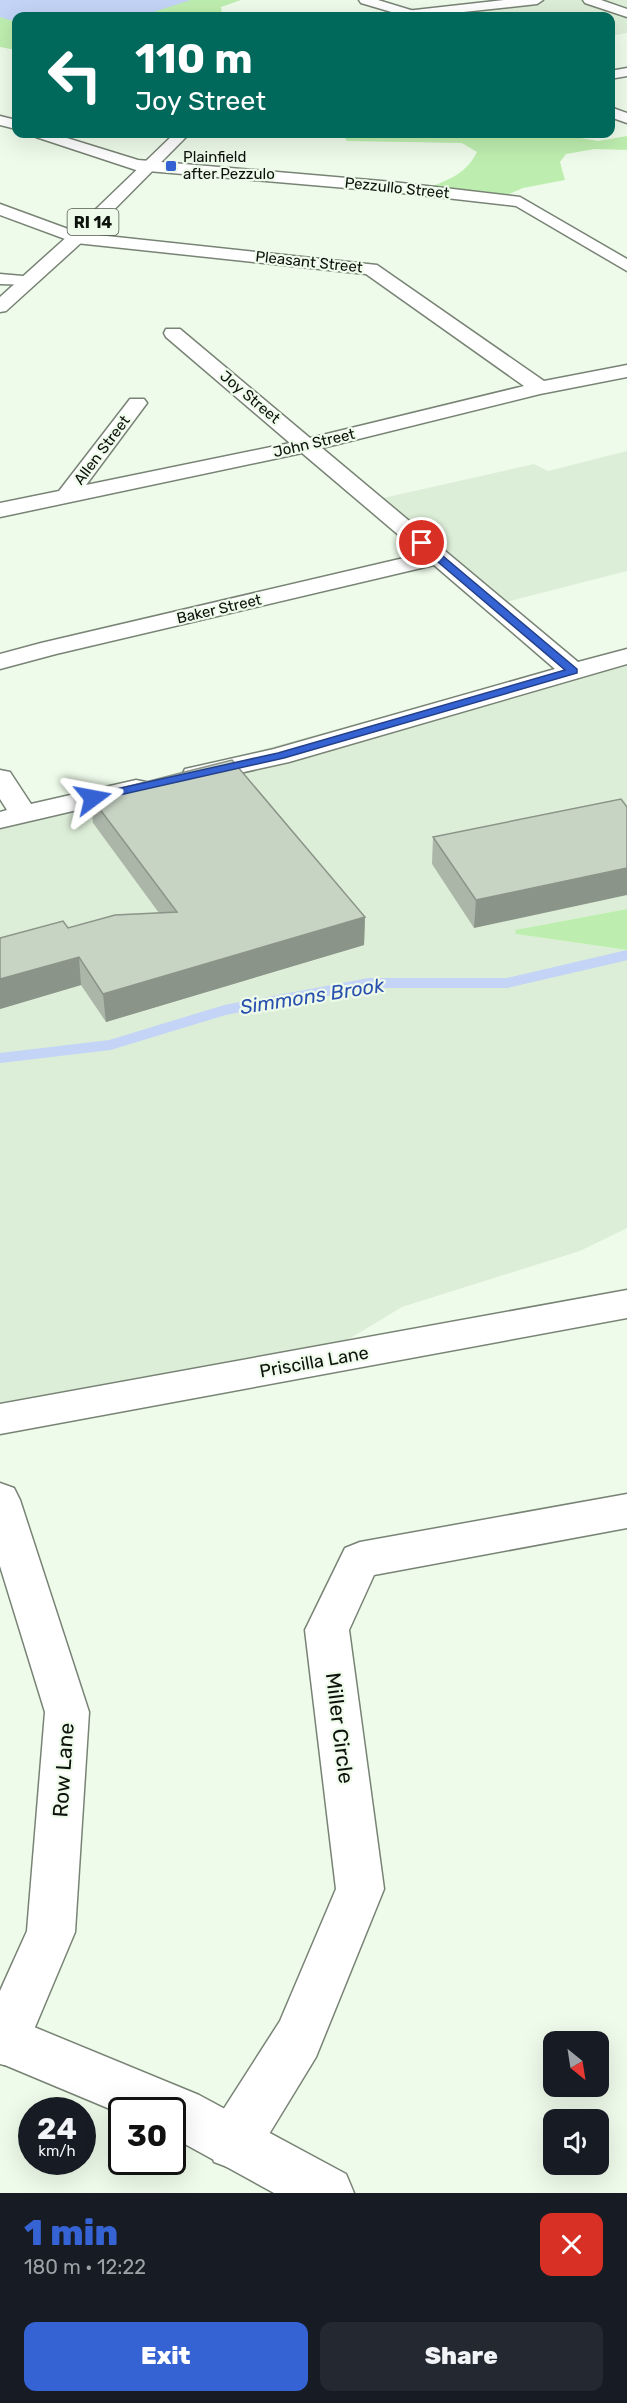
<!DOCTYPE html>
<html lang="en">
<head>
<meta charset="utf-8">
<style>
  body { margin:0; font-family:Rubik,sans-serif; background:#242831; color:#f1f3f6; height:100vh; display:flex; flex-direction:column; font-size:22px; white-space:nowrap }
  * { box-sizing:border-box; margin:0 }
  p { font-size:20px; color:#9ea1a6 }
  .icon { flex:none; width:33px; height:33px; fill:none; stroke:currentColor; stroke-width:2; stroke-linecap:round; stroke-linejoin:round }
  .map { position:relative; height:2193px; overflow:hidden }
  .sheet { display:flex; flex-direction:column; background:#171b24; flex:1 }
  .sheet>* { flex:none }
  .hud { position:absolute; left:12px; top:12px; width:603px; height:126px; border-radius:12px; box-shadow:0 6px 24px #0002; background:#00695c; color:#fff; overflow:hidden }
  .needle { width:39px; rotate:150deg }
  .buttons { position:absolute; left:543px; top:2031px; display:grid; gap:12px }
  .buttons a { display:grid; place-items:center; width:66px; height:66px; border-radius:12px; background:#171b24; box-shadow:0 6px 24px #0002; font-size:30px }
  .speed { position:absolute; left:18px; top:2097px; display:flex; gap:12px; font-size:30px; font-weight:700; text-align:center }
  .speed>* { display:grid; place-content:center; width:78px; height:78px; border-radius:50%; background:#171b24; box-shadow:0 6px 24px #0002; line-height:1 }
  .speed small { font-size:15px; font-weight:400 }
  .speed .limit { border:3px solid #111; border-radius:9px; background:#fff; color:#111 }
  .pin { position:absolute; display:grid; place-items:center; width:51px; height:51px; color:#fff; margin:-26px; border:3px solid #fff; border-radius:50%; box-shadow:0 2px 6px #0007 }
  .me { position:absolute; width:66px; margin:-33px; rotate:77deg; stroke-linejoin:round; filter:drop-shadow(0 0 4px #0008) }
  .turn { display:flex; align-items:center; gap:21px; height:126px; padding:0 24px; font-size:27px }
  .turn .icon { width:78px; height:78px; stroke-width:2.5 }
  .turn b { display:block; font-size:42px; line-height:51px }
  .round { display:grid; place-items:center; flex:none; width:63px; height:63px; border-radius:12px; background:#242831 }
  .overview { display:flex; align-items:center; justify-content:space-between; height:102px; padding:0 24px }
  h1 { font-size:36px; font-weight:800; line-height:45px; color:#3663d3 }
  .button { display:flex; gap:12px; margin-top:auto; padding:12px 24px }
  .button a { flex:1; height:69px; border-radius:12px; background:#3663d3; color:#fff; font-size:24px; font-weight:800; line-height:69px; text-align:center }
  .button a+a { background:#242831; color:#f1f3f6 }
  .map>svg:first-child { display:block }
  .built { fill:#ddeed8 }
  .green { fill:#beeeaf }
  .water { fill:#c3d4f6 }
  .lines { fill:none; stroke-linecap:round; stroke-linejoin:round }
  .stream { stroke:#c3d4f6; stroke-width:10 }
  .street-casing { stroke:#788375; stroke-width:3 }
  .primary-casing { stroke:#788375; stroke-width:3 }
  .street { fill:#fff; fill-rule:evenodd }
  .primary { fill:#fff; fill-rule:evenodd }
  .wall { fill:#abb5a8 }
  .shaded-wall { fill:#8b9488 }
  .building { fill:#c7d3c3; stroke:#8b9488; stroke-width:1.5 }
  .route { fill:#3663d3; stroke:#234089; stroke-width:1.5 }
  .poi-dot { fill:#3663d3; stroke:#eefbea; stroke-width:2 }
  .labels { text-anchor:middle; dominant-baseline:central; stroke-width:4.5; stroke-linejoin:round; paint-order:stroke }
  .far-poi-label { font-size:15px; fill:#0e120d; stroke:#eefbea; text-anchor:start }
  .far-street-label { font-size:15px; fill:#0e120d; stroke:#eefbea }
  .shield { fill:#eefbea; stroke:#51584f; stroke-width:1.5 }
  .shield-label { font-size:16px; font-weight:bold; fill:#0e120d }
  .street-label { font-size:18px; fill:#0e120d; stroke:#eefbea }
  .water-label { font-size:20px; font-style:italic; fill:#294faf; stroke:#eefbea }
  .near-street-label { font-size:21px; fill:#0e120d; stroke:#eefbea }
</style>
</head>
<body>
<div class="map">
<svg width="627" height="2193" viewBox="0 0 627 2193">
  <rect width="100%" height="100%" fill="#eefbea"/>
  <path class="built" d="M541 0H627V33L611 36 610 16H400Z
    M627 451V571L494 605 374 500 534 464 548 471Z
    M627 650V909L516 930V934L627 950V1228L580 1251 402 1307 304 1366 255 1387 159 1403 0 1422V821Z"/>
  <path class="green" d="M0 0H241L221 7 222 13 217 16H16V50L0 47Z
    M335 134H557L598 141 627 136V150L595 149 566 154 560 162 565 180 523 188 498 199 422 190C445 181 465 176 477 152L462 143 347 141 344 137Z
    M627 909V950L516 934 515 930Z"/>
  <path class="water" d="M0 0H191L141 16H16V22L0 17Z"/>
  <g class="lines">
    <path class="stream" d="M0 1058 110 1045 225 1010 369 983H507L627 955"/>
    <g class="street-casing">
      <path id="street" d="M359 0H378L414 11 416 14 415 16H405L361 3Z
        M583 0H601L627 9V17L585 3Z
        M627 68V76L610 79V71Z
        M610 107 627 113V123L610 117Z
        M0 116 16 120V129L0 125Z
        M34 134H54L138 160 393 182 520 197 627 259V271L516 206 393 192 136 170 36 137Z
        M0 204 79 233 377 265 544 381 627 365V377L540 394 322 448 578 662 627 649V664L289 762 195 783 185 781 182 775 185 769 274 749 555 669 434 565 56 654 0 669V654L41 643 421 554 302 453 0 517V503L59 491 130 399H144L147 403 86 485 290 443 166 337 164 333 166 329H180L310 438 524 386 366 274 76 243 0 215Z
        M0 274 34 277 37 281 34 285 0 284Z
        M0 770 10 772 31 804 136 780 146 782 150 788 146 794 0 828V812L7 810 0 799Z
        M627 1290V1318L0 1434V1404Z
        M0 1483 14 1488 20 1500 89 1712 75 1932 22 2058 4 2065 0 2064V1991L27 1931 45 1712 0 1566Z
        M627 1494V1528L374 1575 349 1630 384 1889 316 2057 252 2162 233 2169 214 2162 207 2143 214 2124 280 2021 336 1889 305 1630 345 1548 360 1542Z"/>
    </g>
    <g class="primary-casing">
      <path id="primary" d="M504 0H543L537 4 426 16H391L397 12Z
        M174 134H189L82 242 6 311 0 312V297L70 234Z
        M0 2013 199 2095 346 2174 354 2193H274L172 2137V2110H122V2114L0 2063Z"/>
    </g>
    <use href="#street" class="street"/>
    <use href="#primary" class="primary"/>
  </g>
  <path class="wall" d="M90 796 365 917 364 945 106 1022 81 985 0 1009V938L68 928 159 913 93 823Z
    M621 799 474 928 432 864 433 837Z"/>
  <path class="shaded-wall" d="M627 868V895L474 928 476 900Z
    M365 917 364 945 106 1022 103 994Z
    M79 957 81 985 0 1009V979Z"/>
  <path class="building" d="M232 760 365 917 103 994 79 957 0 979V938L63 921 68 928 115 915 177 912 90 796Z
    M621 799 627 807V868L476 900 433 837Z"/>
  <path class="route" d="M418 541H425L577 669V673L284 758 93 801 89 800V795L278 753 565 670 418 545Z"/>
  <rect class="poi-dot" x="165" y="160" width="12" height="12" rx="3"/>
  <g class="labels">
    <g class="far-poi-label">
      <text x="183" y="157">Plainfield<tspan x="183" dy="17">after Pezzulo</tspan></text>
    </g>
    <g class="far-street-label">
      <text transform="translate(397 188) rotate(6)">Pezzullo Street</text>
      <text transform="translate(309 262) rotate(6)">Pleasant Street</text>
      <text transform="translate(250 397) rotate(40)">Joy Street</text>
      <text transform="translate(314 443) rotate(-13)">John Street</text>
      <text transform="translate(102 450) rotate(-53)">Allen Street</text>
      <text transform="translate(219 609) rotate(-13)">Baker Street</text>
    </g>
    <rect class="shield" x="67.5" y="209" width="51" height="26" rx="4.5"/>
    <g class="shield-label">
      <text x="93" y="222">RI 14</text>
    </g>
    <g class="street-label">
      <text transform="translate(314 1362) rotate(-10)">Priscilla Lane</text>
    </g>
    <g class="water-label">
      <text transform="translate(312 996) rotate(-9)">Simmons Brook</text>
    </g>
    <g class="near-street-label">
      <text transform="translate(340 1728) rotate(83)">Miller Circle</text>
      <text transform="translate(63 1770) rotate(-86)">Row Lane</text>
    </g>
  </g>
</svg>
<div class="buttons">
<a><svg class="needle" viewBox="-14 -14 28 28"><path d="M0-13l5 13h-10z" fill="#e53935"/><path d="M0 13l5-13h-10z" fill="#9ea1a6"/></svg></a>
<a><svg class="icon" aria-label="sound" viewBox="0 0 24 24"><path d="M4 9h4l5-4v14l-5-4H4zM17 9q2 3 0 6"/></svg></a>
</div>
<div class="speed"><div>24<small>km/h</small></div><div class="limit">30</div></div>
<div class="pin" style="left:422px;top:543px;background:#d93025"><svg class="icon" aria-label="arrive" viewBox="0 0 24 24"><path d="M6 21V4h12l-3 4 3 4H6"/></svg></div>
<svg class="me" style="left:93px;top:798px" viewBox="-20 -20 40 40"><path d="M0-17L14 15 0 8-14 15z" fill="#3663d3" stroke="#fff" stroke-width="4"/></svg>
<div class="hud">
<div class="turn"><svg class="icon" aria-label="left" viewBox="0 0 24 24"><path d="M17 20v-9H6M10 6l-5 5 5 5"/></svg><div><b>110 m</b>Joy Street</div></div>
</div>
</div>
<section class="sheet">
<div class="overview"><div><h1>1 min</h1><p>180 m · 12:22</p></div><a class="round" style="background:#d93025;color:#fff"><svg class="icon" aria-label="close" viewBox="0 0 24 24"><path d="M6 6l12 12M18 6L6 18"/></svg></a></div>
<div class="button"><a>Exit</a><a>Share</a></div>
</section>
</body>
</html>
